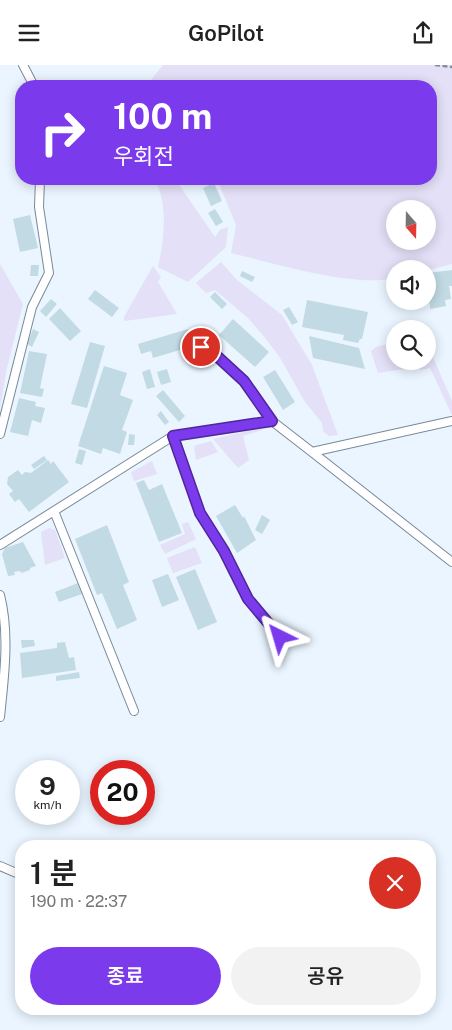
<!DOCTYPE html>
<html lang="ko">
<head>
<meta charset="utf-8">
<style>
  body { margin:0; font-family:"Public Sans","Noto Sans KR",sans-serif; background:#f2f2f2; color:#222; height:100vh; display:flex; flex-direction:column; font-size:19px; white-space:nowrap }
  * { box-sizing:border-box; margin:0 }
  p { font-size:16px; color:#767676 }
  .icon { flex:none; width:28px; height:28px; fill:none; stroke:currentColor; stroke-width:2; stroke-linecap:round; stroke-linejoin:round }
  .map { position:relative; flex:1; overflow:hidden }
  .sheet { position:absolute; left:15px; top:775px; width:421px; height:175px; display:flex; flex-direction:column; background:#fff; border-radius:20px; box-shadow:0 2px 12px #0003 }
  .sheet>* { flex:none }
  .hud { position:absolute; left:15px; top:15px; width:422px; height:105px; border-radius:20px; box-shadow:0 2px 12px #0003; background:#7c3aed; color:#fff; overflow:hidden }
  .needle { width:32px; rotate:160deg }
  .controls { position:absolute; left:386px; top:135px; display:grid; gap:10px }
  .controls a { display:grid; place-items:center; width:50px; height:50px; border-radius:50%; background:#fff; box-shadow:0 2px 12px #0003; font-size:25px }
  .speed { position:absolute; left:15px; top:695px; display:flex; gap:10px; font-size:25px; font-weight:700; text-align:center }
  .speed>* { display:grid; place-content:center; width:65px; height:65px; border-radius:50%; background:#fff; box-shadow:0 2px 12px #0003; line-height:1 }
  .speed small { font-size:12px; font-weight:400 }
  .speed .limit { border:8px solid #d22; background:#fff; color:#111 }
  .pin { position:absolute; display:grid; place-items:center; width:42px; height:42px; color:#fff; margin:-21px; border:2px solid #fff; border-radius:50%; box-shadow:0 1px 5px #0007 }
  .me { position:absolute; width:55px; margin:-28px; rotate:320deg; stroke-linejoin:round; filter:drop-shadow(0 0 4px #0008) }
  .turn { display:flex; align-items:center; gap:18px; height:105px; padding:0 15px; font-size:22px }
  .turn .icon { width:65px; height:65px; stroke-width:2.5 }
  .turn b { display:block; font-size:35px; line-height:42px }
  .round { display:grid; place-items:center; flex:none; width:52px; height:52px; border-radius:26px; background:#f2f2f2 }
  .headline { display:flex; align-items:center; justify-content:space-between; height:85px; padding:0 15px }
  h1 { font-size:30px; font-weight:600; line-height:38px }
  .button { display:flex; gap:10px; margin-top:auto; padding:10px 15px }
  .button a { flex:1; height:58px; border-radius:30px; background:#7c3aed; color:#fff; font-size:20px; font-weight:600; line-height:58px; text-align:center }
  .button a+a { background:#f2f2f2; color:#222 }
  header { display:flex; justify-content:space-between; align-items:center; height:65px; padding:0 15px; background:#fff; font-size:22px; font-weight:600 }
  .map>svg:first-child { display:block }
  .green { fill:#e3e0f7; fill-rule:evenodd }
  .building { fill:#c2dae4 }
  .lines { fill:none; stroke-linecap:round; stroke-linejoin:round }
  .lane-casing { stroke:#798998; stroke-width:10 }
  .path { stroke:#858e96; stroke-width:2.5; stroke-dasharray:5 2.5; stroke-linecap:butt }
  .lane { stroke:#fff; stroke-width:8 }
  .route-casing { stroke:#51269a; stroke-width:12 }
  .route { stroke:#7c3aed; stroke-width:9 }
</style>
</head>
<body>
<header><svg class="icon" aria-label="menu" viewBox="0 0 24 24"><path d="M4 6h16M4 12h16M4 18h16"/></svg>GoPilot<svg class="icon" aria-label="share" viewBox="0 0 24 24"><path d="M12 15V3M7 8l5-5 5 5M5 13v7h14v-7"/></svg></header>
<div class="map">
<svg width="452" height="965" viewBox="0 0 452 965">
  <rect width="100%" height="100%" fill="#eaf5ff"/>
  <path class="green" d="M163 0H452V199L428 205 395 204V213C354 223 273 198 231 188L236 160 217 114H431V21H146ZM395 144H428V176H395Z
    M154 114H175L215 172 220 165 228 162 226 182 188 217 158 202C164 175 169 138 154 114Z
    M221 197 237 215 282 250 312 300 338 370 329 371 323 366 322 358 305 337 279 291 262 269 247 252 215 225 206 228 196 218Z
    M0 199 23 239 7 303 0 343Z
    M153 201 161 212 158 217 177 249 124 256V252Z
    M395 277V296H428V281L452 336V350L430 303 421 305 418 302 378 308 371 286 376 282Z
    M259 363 262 365 243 371 249 395 238 403 213 374Z
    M211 376 218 387 196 395 194 381Z
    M152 396 157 409 134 416 131 407Z
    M188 457 196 474 165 489 160 480 185 469 182 459Z
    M49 463 55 465 65 493 45 500 41 467Z
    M195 482 202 498 173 508 167 493Z"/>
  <path class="building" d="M214 118 222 136 211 141 203 123Z
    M215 144 223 157 216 161 208 148Z
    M30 150 38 183 20 187 13 154Z
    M31 200H39L38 211H30Z
    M452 205V221H449L451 234 445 235 446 241 430 244 428 208Z
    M242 206 255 212 252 217 240 211Z
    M95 225 119 243 112 252 88 234Z
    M215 227 227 239 222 244 210 232Z
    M51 234 57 239 46 252 40 246Z
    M307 235 368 247 362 274H360L358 278 343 275 344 270 302 262Z
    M289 242 298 257 292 260 283 245Z
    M60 243 81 266 70 276 49 254Z
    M233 254 269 287 255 302 219 270Z
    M33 264 39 267 32 282 27 279Z
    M188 264 193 281 153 293 151 286 141 289 138 279Z
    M309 271 359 283 365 304 313 293Z
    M90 277 105 281 87 343 71 339Z
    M29 286 47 289 40 323 44 324 42 332 20 328Z
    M104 301 127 308 120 330 133 335 122 365 127 367 120 389 103 383 101 389 78 381Z
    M150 304 155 322 147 324 142 307Z
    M167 304 171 317 161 320 157 307Z
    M275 305 295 337 283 345 263 312Z
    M163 325 185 351 179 357 156 331Z
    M19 333 36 337 35 341 45 343 41 358 32 355 28 371 10 367Z
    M161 346 169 357 165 360 157 350Z
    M129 369 135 370 134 380H128Z
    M79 384 86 386 82 400 75 398Z
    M44 391 47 395 34 404 31 400Z
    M48 395 51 399 53 396 69 417 29 447 19 434 15 437 9 429 13 426 7 419 8 412 18 405 22 410 25 407 31 408Z
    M144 415 149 425 162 419 182 468 159 477 136 418Z
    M235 440 243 453 244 451 256 475 237 488 216 451Z
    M262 450 270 455 262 469 255 465Z
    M107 460 129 517 123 520 137 555 117 564 102 528 97 530 75 474Z
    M23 477 36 501 30 503V505L21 508 20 506 14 507 15 510 8 511 2 489 5 483Z
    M195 504 217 557 198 565 176 512Z
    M168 509 179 535 162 542 152 515Z
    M78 518 82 529 59 537 55 527Z
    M21 575H34L35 581 22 583Z
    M65 577 69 593 74 592 76 605 22 613 20 588 57 583V578Z
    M79 607 80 613 56 616V611Z"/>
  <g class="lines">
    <g class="lane-casing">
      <path id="lane" d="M23 0 34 21
        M201 282H207L244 316 272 356 312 387 452 356
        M0 369 32 242 49 208 39 142 40 114
        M173 371 200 448 224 486 248 534 280 572
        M312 387 452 497
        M54 446 134 646
        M0 480 173 371 272 356
        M0 530C10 569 4 613 0 652
        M0 801 21 810"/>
    </g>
    <path class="path" d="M435 0 452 2"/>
    <use href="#lane" class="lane"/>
  </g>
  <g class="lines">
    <g class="route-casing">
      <path id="route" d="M201 282H207L244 316 272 356 173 371 200 448 224 486 248 534 280 572"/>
    </g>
    <use href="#route" class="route"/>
  </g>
</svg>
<div class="controls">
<a><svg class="needle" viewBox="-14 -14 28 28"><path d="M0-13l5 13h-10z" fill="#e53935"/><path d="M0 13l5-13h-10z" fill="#767676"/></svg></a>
<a><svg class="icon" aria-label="sound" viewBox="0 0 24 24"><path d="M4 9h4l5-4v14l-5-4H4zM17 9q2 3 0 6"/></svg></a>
<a><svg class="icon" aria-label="search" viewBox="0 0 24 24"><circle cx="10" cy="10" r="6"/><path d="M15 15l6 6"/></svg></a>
</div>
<div class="speed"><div>9<small>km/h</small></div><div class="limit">20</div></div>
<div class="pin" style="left:201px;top:282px;background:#d93025"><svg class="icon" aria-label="arrive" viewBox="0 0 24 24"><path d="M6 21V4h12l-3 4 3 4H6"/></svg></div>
<svg class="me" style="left:280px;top:572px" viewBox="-20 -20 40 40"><path d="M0-17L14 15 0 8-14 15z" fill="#7c3aed" stroke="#fff" stroke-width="4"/></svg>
<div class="hud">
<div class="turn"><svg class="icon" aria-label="right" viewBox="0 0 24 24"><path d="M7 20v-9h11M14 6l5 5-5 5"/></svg><div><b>100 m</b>우회전</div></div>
</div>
<section class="sheet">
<div class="headline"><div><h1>1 분</h1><p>190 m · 22:37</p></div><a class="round" style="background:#d93025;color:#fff"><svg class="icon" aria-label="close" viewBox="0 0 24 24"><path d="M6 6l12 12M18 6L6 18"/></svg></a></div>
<div class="button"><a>종료</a><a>공유</a></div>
</section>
</div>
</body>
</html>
